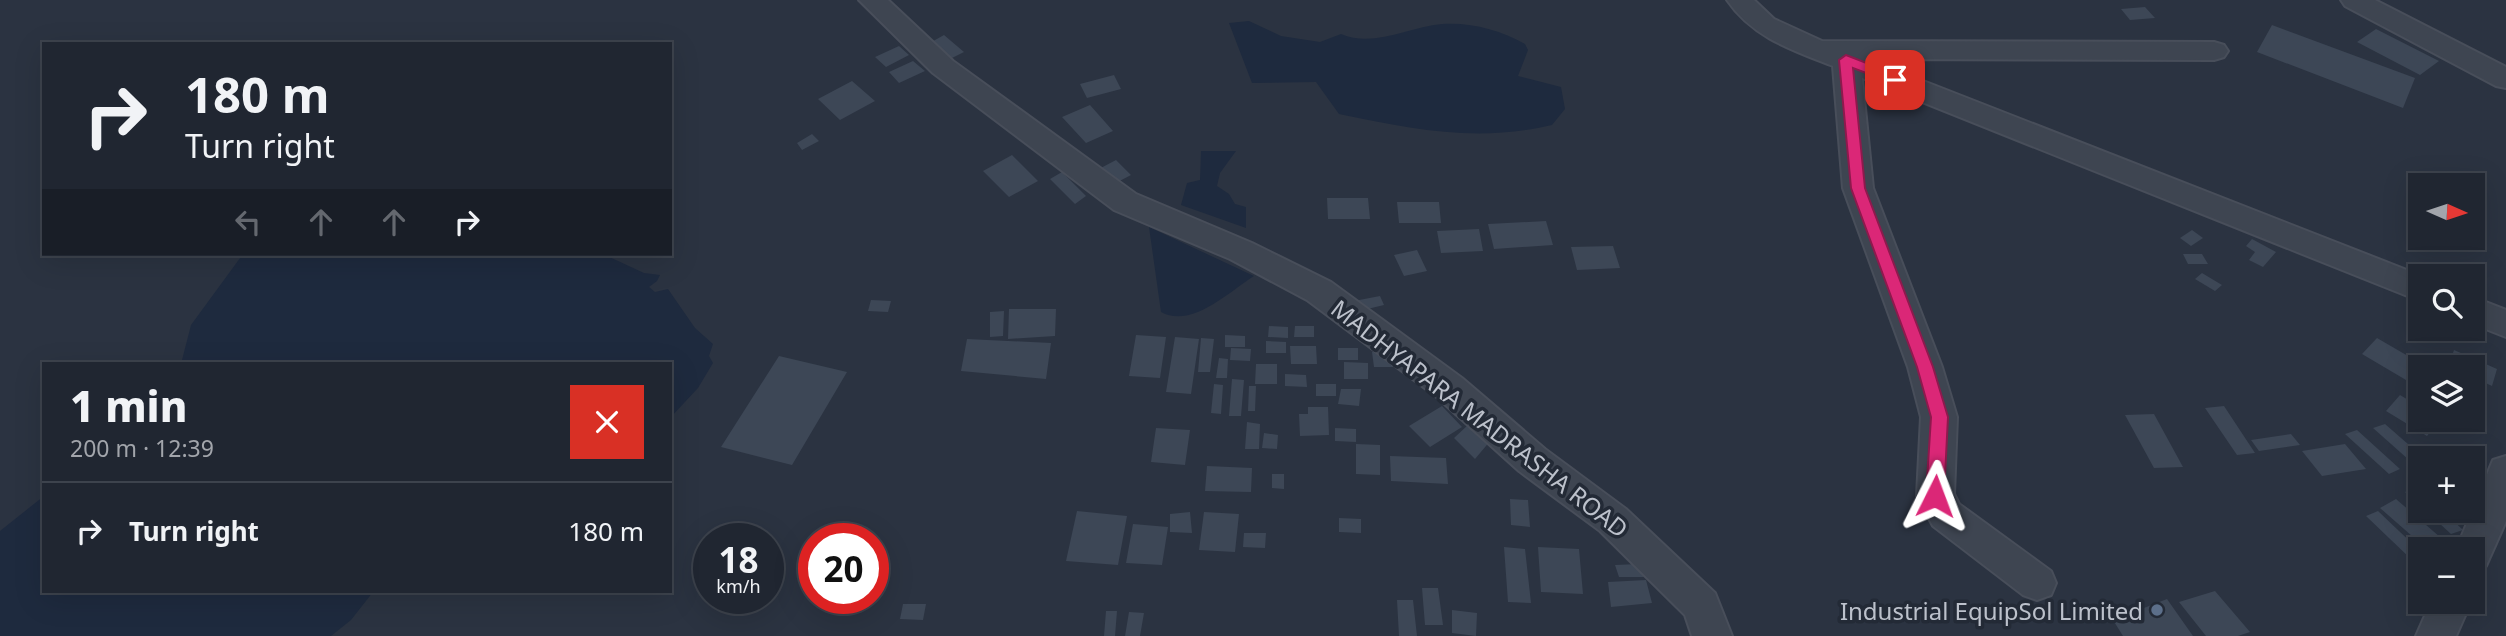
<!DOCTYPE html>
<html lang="en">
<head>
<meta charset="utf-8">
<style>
  body { margin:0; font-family:"Noto Sans",sans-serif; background:#2d323d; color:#f1f3f6; height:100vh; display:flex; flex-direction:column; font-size:26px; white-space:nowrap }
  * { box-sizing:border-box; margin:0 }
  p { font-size:23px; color:#a2a5ab }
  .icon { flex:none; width:38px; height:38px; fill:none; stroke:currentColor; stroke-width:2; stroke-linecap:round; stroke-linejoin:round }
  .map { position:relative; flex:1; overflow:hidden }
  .side { position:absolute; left:42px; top:362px; width:630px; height:231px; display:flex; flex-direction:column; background:#202631; border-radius:0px; box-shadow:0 7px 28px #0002,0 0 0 2px #3d434d }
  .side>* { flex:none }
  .banner { position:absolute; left:42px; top:42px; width:630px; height:214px; border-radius:0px; box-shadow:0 7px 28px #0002,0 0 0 2px #3d434d; background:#202631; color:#f1f3f6; overflow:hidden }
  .needle { width:46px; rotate:93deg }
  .tools { position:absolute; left:2408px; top:173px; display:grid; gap:14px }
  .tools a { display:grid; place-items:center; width:77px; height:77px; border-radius:0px; background:#202631; box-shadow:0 7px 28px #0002,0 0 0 2px #3d434d; font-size:35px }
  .speed { position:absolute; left:693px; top:523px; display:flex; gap:14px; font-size:35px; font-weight:700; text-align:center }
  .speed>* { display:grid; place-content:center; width:91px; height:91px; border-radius:50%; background:#202631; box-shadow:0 7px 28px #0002,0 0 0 2px #3d434d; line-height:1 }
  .speed small { font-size:18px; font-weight:400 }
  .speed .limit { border:10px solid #d22; background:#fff; color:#111 }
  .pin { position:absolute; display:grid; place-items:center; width:60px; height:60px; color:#fff; margin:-30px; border-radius:14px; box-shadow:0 4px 10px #0006 }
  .me { position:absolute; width:77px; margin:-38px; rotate:3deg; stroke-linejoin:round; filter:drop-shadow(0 0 5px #0008) }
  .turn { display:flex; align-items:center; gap:24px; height:147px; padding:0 28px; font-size:32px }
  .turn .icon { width:91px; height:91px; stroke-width:2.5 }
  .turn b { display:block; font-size:49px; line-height:60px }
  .lanes { display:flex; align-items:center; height:66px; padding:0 28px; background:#0003; justify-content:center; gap:35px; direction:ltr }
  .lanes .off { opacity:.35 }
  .round { display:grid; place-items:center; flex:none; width:74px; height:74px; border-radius:0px; background:#2d323d }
  .head { display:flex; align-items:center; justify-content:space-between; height:119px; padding:0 28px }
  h1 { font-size:42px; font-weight:800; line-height:52px }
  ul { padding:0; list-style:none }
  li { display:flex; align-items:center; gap:21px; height:98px; padding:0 28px; border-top:2px solid #3d434d }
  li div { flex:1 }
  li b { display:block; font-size:26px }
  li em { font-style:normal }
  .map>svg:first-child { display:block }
  .water { fill:#1e2a3e }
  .building { fill:#3d4756 }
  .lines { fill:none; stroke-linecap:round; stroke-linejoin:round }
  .minor-casing { stroke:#484e5a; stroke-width:4 }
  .minor { fill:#3e4551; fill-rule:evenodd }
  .route { fill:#db2777; stroke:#8e194d; stroke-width:2 }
  .service-dot { fill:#5c6f8a; stroke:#232a36; stroke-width:2.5 }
  .labels { text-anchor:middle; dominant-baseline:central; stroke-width:7; stroke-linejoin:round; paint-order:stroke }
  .street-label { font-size:24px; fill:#bcc1cb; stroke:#232a36 }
  .poi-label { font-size:24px; fill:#bcc1cb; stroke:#232a36; text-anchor:end }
</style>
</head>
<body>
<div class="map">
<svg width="2506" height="636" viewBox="0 0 2506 636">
  <rect width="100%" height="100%" fill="#2b3341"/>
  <path class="water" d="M1249 21 1281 36 1320 42 1341 34C1374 48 1408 27 1442 24 1471 22 1500 30 1525 44L1528 50 1518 76 1561 87 1565 109 1552 125C1477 143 1412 129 1339 114L1316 82 1252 83 1229 23Z
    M1201 151H1236L1220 173 1217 186 1229 194 1235 204 1246 207V228L1181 205 1187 183 1200 180Z
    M1149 227 1254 276C1229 292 1191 329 1161 312Z
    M243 254H603L644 273 660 275 657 281 649 287 655 292 668 289 695 328 713 344 709 356 713 363 698 388 670 418V364H181L191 325Z
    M44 496V592H373L351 620 331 636H0V531Z"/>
  <path class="building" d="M2145 7 2155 18 2130 20 2121 9Z
    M2272 25 2415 78 2403 108 2257 52Z
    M2376 29 2439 61 2420 75 2357 42Z
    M944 35 964 52 948 60 928 44Z
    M899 46 909 55 886 67 875 57Z
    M913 61 925 71 899 83 889 72Z
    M1114 75 1121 89 1087 98 1080 84Z
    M852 81 875 101 840 120 818 99Z
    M1090 105 1113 131 1086 143 1062 117Z
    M812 134 819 141 802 150 797 143Z
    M1012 155 1038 181 1009 197 983 171Z
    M1116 160 1131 175 1112 185 1097 170Z
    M1062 172 1086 196 1075 204 1050 179Z
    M1327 198H1368L1370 219H1328Z
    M1397 202H1439L1441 223H1399Z
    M1546 221 1553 245 1494 249 1488 224Z
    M1479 229 1483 251 1441 253 1437 231Z
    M2192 230 2203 238 2191 246 2180 238Z
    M2252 239 2276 252 2263 267 2249 260 2255 252 2246 246Z
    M1613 246 1620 268 1577 270 1571 247Z
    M1417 250 1427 271 1404 276 1394 255Z
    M2183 254H2202L2208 264H2188Z
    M2202 273 2222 285 2215 291 2195 279Z
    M1380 296 1384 305 1359 311 1354 301Z
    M871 300 891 301 888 312 868 311Z
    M1009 309H1056L1055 336 1008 339Z
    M1004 311 1003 336 990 337V312Z
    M1269 326 1288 327V338L1268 337Z
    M1295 326H1314V337H1294Z
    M1136 335 1166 337 1160 378 1129 376Z
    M1225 335 1245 336V347H1225Z
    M1175 337 1199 339 1191 394 1166 392Z
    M1201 338 1214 339 1210 372H1198Z
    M2377 338 2420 363 2406 380 2362 354Z
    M967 339 1051 343 1046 379 961 371Z
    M1266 341 1286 342V353H1266Z
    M1290 346H1316L1317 364H1291Z
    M1231 348 1251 349 1250 361 1230 360Z
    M1338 348H1358V360H1338Z
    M2454 350 2497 369 2492 386 2477 379 2479 371 2451 359Z
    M1372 352H1397L1398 367H1374Z
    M779 356 847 372 792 465 721 447Z
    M1219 358 1228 359 1227 378H1216Z
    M1344 362 1368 363V379H1344Z
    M1256 364H1277V384H1255Z
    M1285 374 1306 375 1307 387 1285 386Z
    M1232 379 1244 380 1241 416H1229Z
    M1214 384 1223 385 1221 414 1211 413Z
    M1316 384H1336V396H1316Z
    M1249 386H1256L1255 411H1248Z
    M1341 389H1361L1359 406 1338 404Z
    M2400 395 2420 407V420H2440L2427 436 2386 411Z
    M1442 406 1462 427 1430 447 1409 426Z
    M2224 406 2255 453 2237 455 2205 408Z
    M1308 407H1328L1329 435 1300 436 1299 414H1308Z
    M2154 414 2183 467 2154 468 2125 415Z
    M1247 422 1260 424 1259 449H1245Z
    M2385 424 2424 458H2420V467L2418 468 2373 428Z
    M1468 425 1491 440 1475 459 1454 438Z
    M1156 428 1190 430 1185 465 1151 462Z
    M1335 428 1356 429V442L1335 441Z
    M2357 430 2400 469 2389 474 2345 434Z
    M1264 433 1278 435 1277 449 1262 448Z
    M2291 434 2300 445 2259 451 2251 440Z
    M1356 444 1380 445V475L1356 474Z
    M2345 444 2366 469 2322 476 2302 451Z
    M1390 456 1446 458 1448 484 1391 481Z
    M1207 466 1252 468 1251 492 1205 491Z
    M1272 474H1284V489L1272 488Z
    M2417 487 2420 490V506L2405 492Z
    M1510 499 1528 500 1530 527 1511 525Z
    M2396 499 2455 550H2428L2380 508Z
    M1077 511 1127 516 1118 565 1066 561Z
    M2378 511 2420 551V556L2412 560 2366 516Z
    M2426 511H2443L2463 530 2451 534Z
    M1190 512 1192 533 1170 532V514Z
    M1204 512 1239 514 1235 552 1199 550Z
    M1339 518 1361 519V533L1339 532Z
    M1133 524 1168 527 1162 565 1126 563Z
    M1244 533H1266L1265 548 1243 547Z
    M1504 547 1525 549 1531 603 1508 602Z
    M1538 547 1579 549 1583 594 1541 592Z
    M1639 564 1644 577H1619L1615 565Z
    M1646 580 1652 603 1611 607 1608 582Z
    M1422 588H1438L1443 625H1425Z
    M2215 591 2250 632 2238 636H2206L2179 602Z
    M2167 599 2193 636H2123L2113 620Z
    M1397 600H1413L1417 636H1399Z
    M903 604H926L923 620 900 619Z
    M1452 610 1477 613 1476 636 1452 633Z
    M1106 611H1117L1115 636H1104Z
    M1129 612 1144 613 1140 636H1125Z"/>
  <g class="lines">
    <g class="minor-casing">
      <path id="minor" d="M859 0H888L953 61 1136 194 1252 243 1331 282 1462 378 1545 449 1626 509 1715 593 1732 636H1692L1685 615 1600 531 1519 471 1438 398 1307 300 1230 259 1114 210 933 73Z
        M1727 0H1754L1774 19 1822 41 2214 42 2224 45 2228 51 2224 57 2214 60 1867 59 2422 276 2420 301 1862 78 1873 188 1942 367 1957 417 1954 494 1959 504 2051 571 2056 583 2051 595 2037 600 2023 595 1933 526 1917 496 1921 417 1908 367 1843 188 1833 66C1792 50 1752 37 1727 0Z
        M2341 0H2375L2506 67V88L2496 86 2345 6Z
        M2473 297 2506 310V337L2473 324Z
        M2506 456V521L2486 566 2473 571V550H2456L2493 460Z
        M2431 602H2471L2456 636H2416Z"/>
    </g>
    <use href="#minor" class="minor"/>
  </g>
  <path class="route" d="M1846 55 1900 76 1902 80 1895 84 1853 68 1865 188 1933 367 1948 417 1944 496 1941 502 1935 504 1929 502 1926 496 1931 417 1917 367 1851 188 1839 60Z"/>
  <circle class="service-dot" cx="2157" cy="610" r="7"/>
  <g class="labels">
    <g class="street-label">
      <text transform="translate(1480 418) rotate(38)">MADHYAPARA MADRASHA ROAD</text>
    </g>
    <g class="poi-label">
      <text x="2143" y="610">Industrial EquipSol Limited</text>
    </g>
  </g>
</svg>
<div class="tools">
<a><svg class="needle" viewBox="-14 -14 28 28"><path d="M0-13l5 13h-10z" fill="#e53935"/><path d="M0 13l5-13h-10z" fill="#a2a5ab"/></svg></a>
<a><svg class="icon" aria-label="search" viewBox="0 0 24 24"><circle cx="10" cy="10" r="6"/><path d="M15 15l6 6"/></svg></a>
<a><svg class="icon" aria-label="layers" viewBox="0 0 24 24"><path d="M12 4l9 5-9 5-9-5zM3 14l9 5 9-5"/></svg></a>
<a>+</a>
<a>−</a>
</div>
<div class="speed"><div>18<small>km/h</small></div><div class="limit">20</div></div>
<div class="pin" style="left:1895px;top:80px;background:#d93025"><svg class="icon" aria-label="arrive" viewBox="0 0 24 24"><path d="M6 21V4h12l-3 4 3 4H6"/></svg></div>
<svg class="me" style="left:1935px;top:496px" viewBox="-20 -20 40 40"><path d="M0-17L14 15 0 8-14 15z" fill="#db2777" stroke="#fff" stroke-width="4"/></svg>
<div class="banner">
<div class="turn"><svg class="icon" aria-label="right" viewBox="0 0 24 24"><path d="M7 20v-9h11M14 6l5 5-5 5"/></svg><div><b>180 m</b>Turn right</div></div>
<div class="lanes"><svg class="icon off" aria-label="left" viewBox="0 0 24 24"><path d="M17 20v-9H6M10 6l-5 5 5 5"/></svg><svg class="icon off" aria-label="ahead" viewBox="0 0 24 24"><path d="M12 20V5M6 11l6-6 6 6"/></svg><svg class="icon off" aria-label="ahead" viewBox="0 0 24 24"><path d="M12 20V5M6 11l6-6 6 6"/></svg><svg class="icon" aria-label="right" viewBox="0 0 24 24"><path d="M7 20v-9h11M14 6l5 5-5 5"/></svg></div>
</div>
<section class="side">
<div class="head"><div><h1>1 min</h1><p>200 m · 12:39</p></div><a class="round" style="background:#d93025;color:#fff"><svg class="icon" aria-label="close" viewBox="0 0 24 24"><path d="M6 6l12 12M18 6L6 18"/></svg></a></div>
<ul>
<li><svg class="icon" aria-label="right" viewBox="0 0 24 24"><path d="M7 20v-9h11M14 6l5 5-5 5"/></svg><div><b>Turn right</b></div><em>180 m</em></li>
</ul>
</section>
</div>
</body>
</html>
